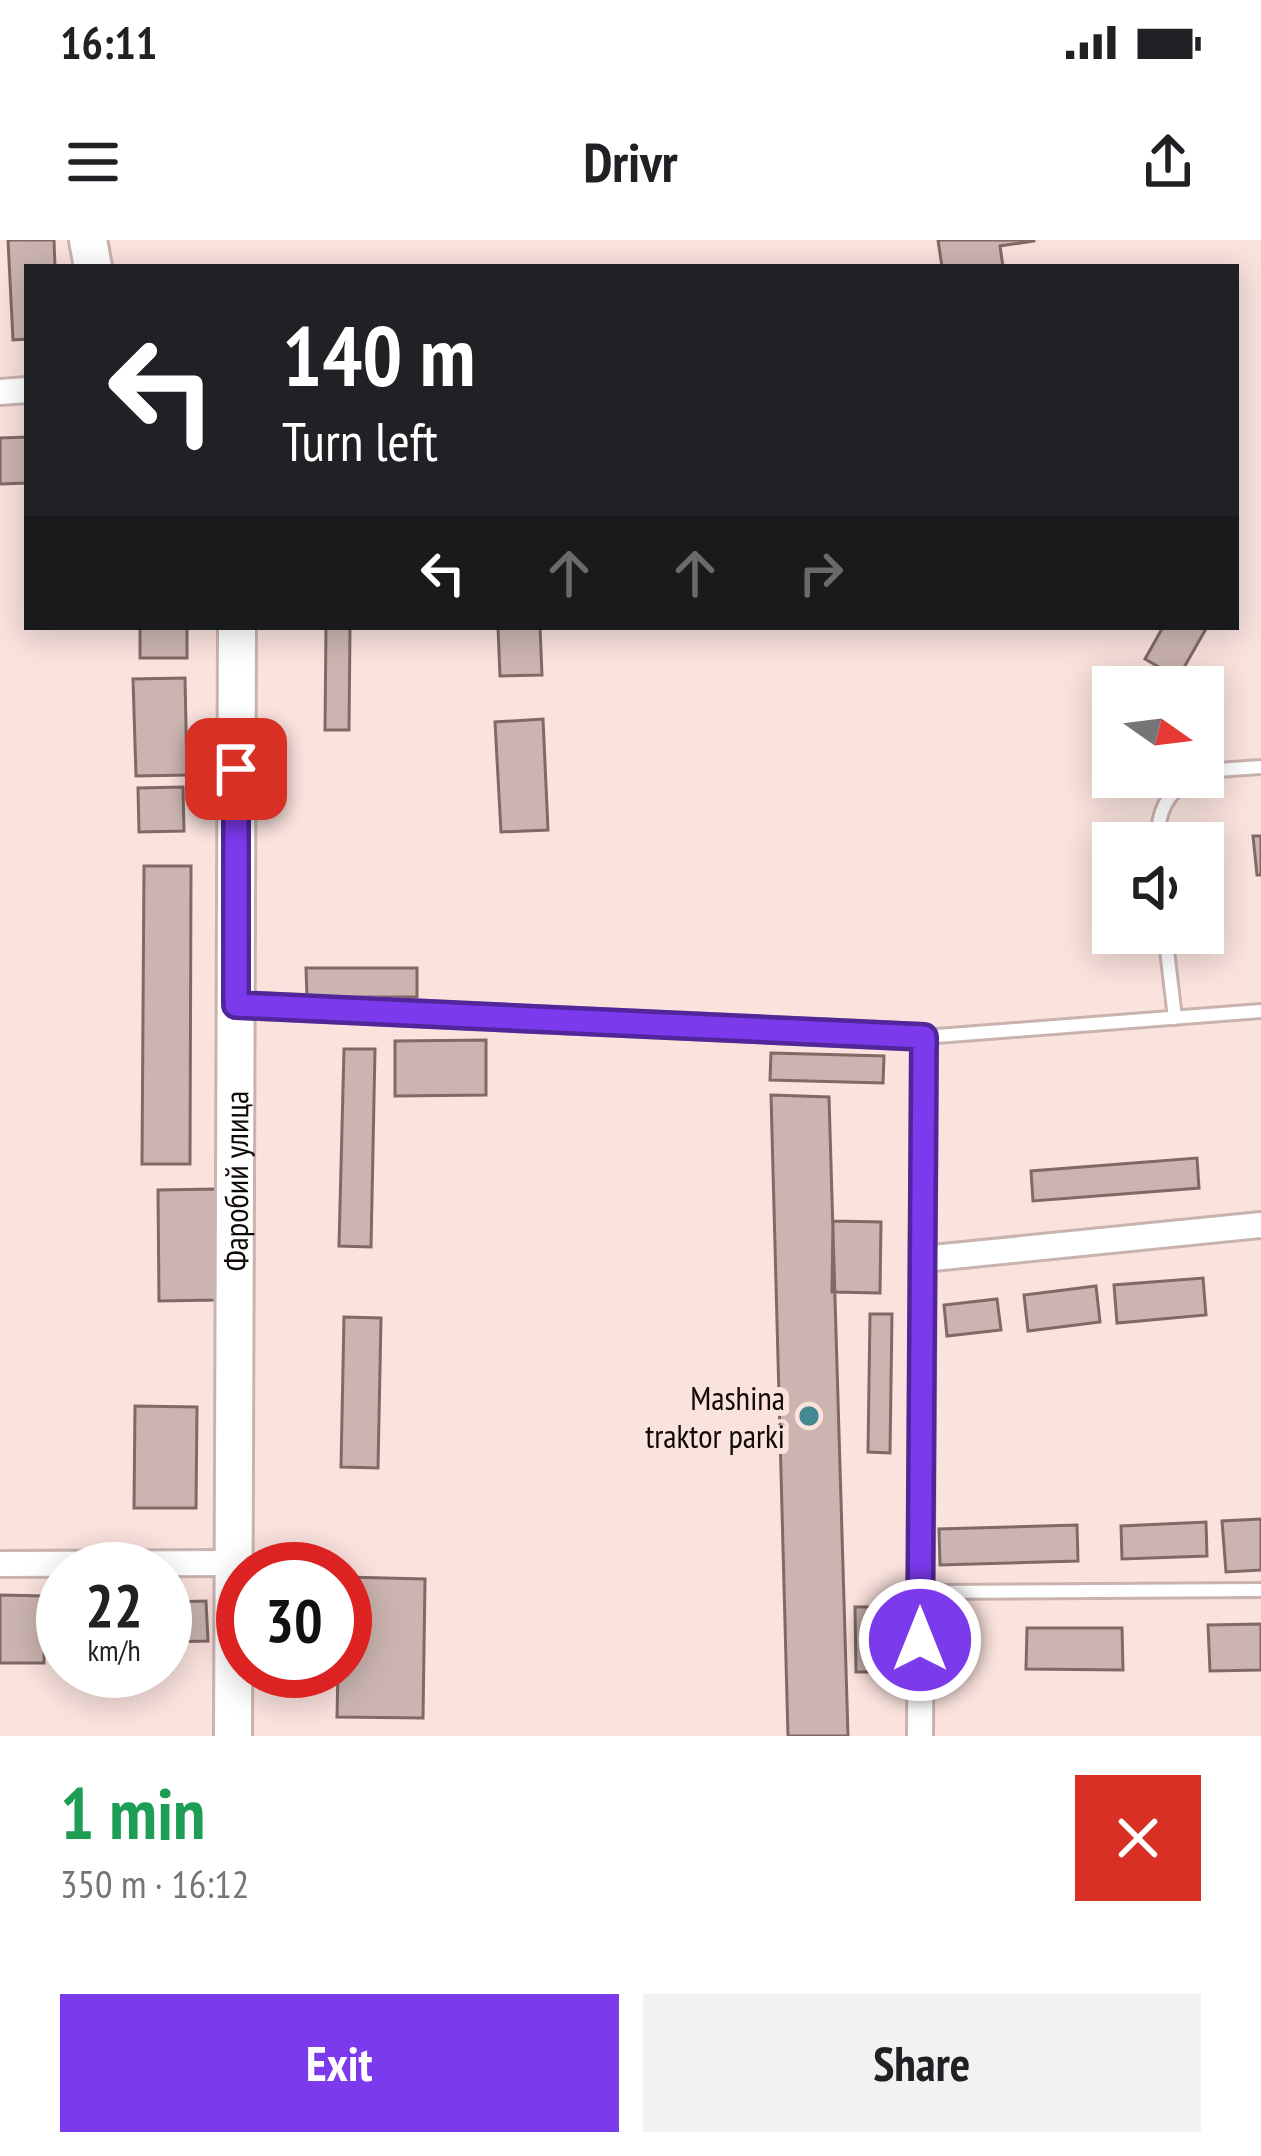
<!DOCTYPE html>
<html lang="en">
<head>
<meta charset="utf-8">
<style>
  body { margin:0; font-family:"PT Sans Narrow",sans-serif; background:#f2f2f2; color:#202124; height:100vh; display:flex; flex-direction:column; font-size:45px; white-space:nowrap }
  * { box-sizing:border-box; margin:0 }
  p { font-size:39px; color:#757577 }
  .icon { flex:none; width:66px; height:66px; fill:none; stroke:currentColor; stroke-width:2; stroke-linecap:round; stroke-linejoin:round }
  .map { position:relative; height:1496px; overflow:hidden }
  .side { display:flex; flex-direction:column; background:#fff; flex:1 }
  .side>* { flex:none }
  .hud { position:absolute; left:24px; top:24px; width:1215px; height:366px; border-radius:0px; box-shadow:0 6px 30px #0003; background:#202124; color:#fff; overflow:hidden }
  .needle { width:78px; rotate:104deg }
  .controls { position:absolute; left:1092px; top:426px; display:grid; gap:24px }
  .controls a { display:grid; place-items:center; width:132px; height:132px; border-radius:0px; background:#fff; box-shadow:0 6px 30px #0003; font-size:60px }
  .speed { position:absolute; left:36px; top:1302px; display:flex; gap:24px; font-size:60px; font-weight:700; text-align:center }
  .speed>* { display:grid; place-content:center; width:156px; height:156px; border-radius:50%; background:#fff; box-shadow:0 6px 30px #0003; line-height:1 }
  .speed small { font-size:30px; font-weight:400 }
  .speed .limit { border:18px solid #d22; background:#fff; color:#111 }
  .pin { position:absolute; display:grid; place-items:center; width:102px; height:102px; color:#fff; margin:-51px; border-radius:24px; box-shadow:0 6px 18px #0006 }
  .me { position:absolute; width:132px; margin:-66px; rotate:0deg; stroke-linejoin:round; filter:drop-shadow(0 0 9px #0008) }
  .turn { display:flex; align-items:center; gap:42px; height:252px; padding:0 60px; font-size:54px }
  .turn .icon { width:156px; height:156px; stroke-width:2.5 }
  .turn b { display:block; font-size:84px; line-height:102px }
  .lanes { display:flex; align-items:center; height:114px; padding:0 60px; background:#0003; justify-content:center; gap:60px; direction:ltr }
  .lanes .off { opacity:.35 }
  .round { display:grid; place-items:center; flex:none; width:126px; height:126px; border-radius:0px; background:#f2f2f2 }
  .headline { display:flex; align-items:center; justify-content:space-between; height:204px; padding:0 60px }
  h1 { font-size:72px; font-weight:700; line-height:90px; color:#1e9e55 }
  .action { display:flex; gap:24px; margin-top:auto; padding:24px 60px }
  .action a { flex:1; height:138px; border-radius:0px; background:#7c3aed; color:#fff; font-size:48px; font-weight:700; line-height:138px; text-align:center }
  .action a+a { background:#f2f2f2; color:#202124 }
  .status { display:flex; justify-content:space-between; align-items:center; height:84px; padding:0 60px; background:#fff; direction:ltr }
  .status svg { height:33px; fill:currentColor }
  header { display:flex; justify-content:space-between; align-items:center; height:156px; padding:0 60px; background:#fff; font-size:54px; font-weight:700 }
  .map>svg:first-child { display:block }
  .building { fill:#ccb5b1; stroke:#7f6a66; stroke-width:3 }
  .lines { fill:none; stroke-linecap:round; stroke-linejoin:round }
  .lane-casing { stroke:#c9b3ae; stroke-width:18 }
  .street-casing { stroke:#c9b3ae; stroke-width:30 }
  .secondary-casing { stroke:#c9b3ae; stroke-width:42 }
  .lane { stroke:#fff; stroke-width:12 }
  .street { stroke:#fff; stroke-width:24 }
  .secondary { stroke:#fff; stroke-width:36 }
  .route-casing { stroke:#51269a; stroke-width:30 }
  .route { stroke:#7c3aed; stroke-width:21 }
  .poi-dot { fill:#428991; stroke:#fae2dd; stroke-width:4.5 }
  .labels { text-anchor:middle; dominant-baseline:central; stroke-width:12; stroke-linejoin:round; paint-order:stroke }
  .street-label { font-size:33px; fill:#110a09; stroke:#fae2dd }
  .poi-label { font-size:33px; fill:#110a09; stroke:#fae2dd; text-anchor:end }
</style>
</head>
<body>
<div class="status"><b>16:11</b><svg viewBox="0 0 49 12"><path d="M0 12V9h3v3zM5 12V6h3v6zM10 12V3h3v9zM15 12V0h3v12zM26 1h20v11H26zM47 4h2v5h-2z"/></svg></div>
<header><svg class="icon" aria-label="menu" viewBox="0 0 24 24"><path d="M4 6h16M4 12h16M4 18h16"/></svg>Drivr<svg class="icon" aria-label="share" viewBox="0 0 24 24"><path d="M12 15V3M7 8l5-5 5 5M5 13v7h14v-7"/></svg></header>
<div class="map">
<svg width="1261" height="1496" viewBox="0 0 1261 1496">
  <rect width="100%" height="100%" fill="#fae2dd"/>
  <path class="building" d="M8 0H54L55 27H27V99L13 100Z
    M938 0H1034V1L1000 6 1003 27H942Z
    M27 197V243L0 244V198Z
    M140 387H187V418H140Z
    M326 387H350L349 490H325Z
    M498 387H540L542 435 500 436Z
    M1163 387H1207L1178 438 1145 419Z
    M185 438 187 535 136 536 133 439Z
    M543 479 548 590 501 592 495 482Z
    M183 547 184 591 139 592 138 548Z
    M1253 596H1261V635H1257Z
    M144 626H191L190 924H142Z
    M306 728H417V757H307Z
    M486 800V855L395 856V801Z
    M344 809H375L371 1007 339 1006Z
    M771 813 884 816 883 843 770 840Z
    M771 855 829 857 848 1496H788Z
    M1197 918 1199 948 1033 961 1031 931Z
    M216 949 217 1060 159 1061 158 950Z
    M833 981 881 982 880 1053 832 1052Z
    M1203 1038 1206 1075 1117 1083 1114 1045Z
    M1096 1046 1100 1082 1028 1091 1024 1055Z
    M997 1059 1001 1090 947 1096 944 1065Z
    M870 1074H892L890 1213 868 1212Z
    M344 1077 381 1078 378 1228 341 1227Z
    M135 1166 197 1167 196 1268H134Z
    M1261 1279V1330L1226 1332 1222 1281Z
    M1206 1282 1207 1316 1122 1319 1121 1286Z
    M1077 1285 1078 1321 940 1325 939 1289Z
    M345 1337 425 1339 423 1478 337 1477 338 1431H345Z
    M0 1355 45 1356 44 1423H0Z
    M206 1361 208 1401 165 1402V1362Z
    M855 1367H885L886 1432H856Z
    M1261 1384V1430L1210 1431 1208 1385Z
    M1027 1388H1122L1123 1430 1026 1429Z"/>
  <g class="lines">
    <g class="lane-casing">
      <path id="lane" d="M1203 531 1261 527
        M1158 603C1157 572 1166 554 1192 537
        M1165 693 1175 778
        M924 797 1261 771
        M921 1352 1261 1350"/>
    </g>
    <g class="street-casing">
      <path id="street" d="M0 152 27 150
        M236 765 924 797 920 1496
        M923 1019 1261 985
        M0 1324 234 1323"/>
    </g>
    <g class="secondary-casing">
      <g id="secondary">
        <path d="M88 0 93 27"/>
        <path id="s1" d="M233 1496 237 387"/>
      </g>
    </g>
    <use href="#lane" class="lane"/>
    <use href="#street" class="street"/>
    <use href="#secondary" class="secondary"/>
  </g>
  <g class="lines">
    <g class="route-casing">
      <path id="route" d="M236 529V765L924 797 920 1400"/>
    </g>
    <use href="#route" class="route"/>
  </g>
  <circle class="poi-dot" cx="809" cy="1176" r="12"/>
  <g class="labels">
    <g class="street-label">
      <text stroke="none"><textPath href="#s1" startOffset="555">Фаробий улица</textPath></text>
    </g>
    <g class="poi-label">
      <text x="785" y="1157">Mashina<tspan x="785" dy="38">traktor parki</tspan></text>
    </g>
  </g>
</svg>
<div class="controls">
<a><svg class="needle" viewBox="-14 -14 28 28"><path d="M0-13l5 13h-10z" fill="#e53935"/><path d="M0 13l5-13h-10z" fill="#757577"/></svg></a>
<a><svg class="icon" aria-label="sound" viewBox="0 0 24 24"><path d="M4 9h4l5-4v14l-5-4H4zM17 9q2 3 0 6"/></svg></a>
</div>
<div class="speed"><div>22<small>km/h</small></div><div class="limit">30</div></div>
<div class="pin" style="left:236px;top:529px;background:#d93025"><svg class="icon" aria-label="arrive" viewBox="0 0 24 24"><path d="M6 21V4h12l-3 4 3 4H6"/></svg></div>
<svg class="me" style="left:920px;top:1400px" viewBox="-20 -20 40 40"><circle r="17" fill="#7c3aed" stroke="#fff" stroke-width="3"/><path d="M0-11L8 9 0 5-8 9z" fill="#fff"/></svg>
<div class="hud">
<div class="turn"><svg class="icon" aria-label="left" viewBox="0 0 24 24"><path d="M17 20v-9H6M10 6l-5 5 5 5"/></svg><div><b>140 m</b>Turn left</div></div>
<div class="lanes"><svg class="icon" aria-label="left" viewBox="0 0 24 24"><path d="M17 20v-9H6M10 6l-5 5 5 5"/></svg><svg class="icon off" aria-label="ahead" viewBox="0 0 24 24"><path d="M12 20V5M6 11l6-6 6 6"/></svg><svg class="icon off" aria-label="ahead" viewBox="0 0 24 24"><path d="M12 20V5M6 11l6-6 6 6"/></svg><svg class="icon off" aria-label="right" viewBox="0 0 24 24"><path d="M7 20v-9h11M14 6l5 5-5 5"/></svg></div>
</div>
</div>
<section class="side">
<div class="headline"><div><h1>1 min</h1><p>350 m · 16:12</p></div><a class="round" style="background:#d93025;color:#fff"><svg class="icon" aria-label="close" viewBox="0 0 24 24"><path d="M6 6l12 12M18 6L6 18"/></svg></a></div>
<div class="action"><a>Exit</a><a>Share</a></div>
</section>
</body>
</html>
